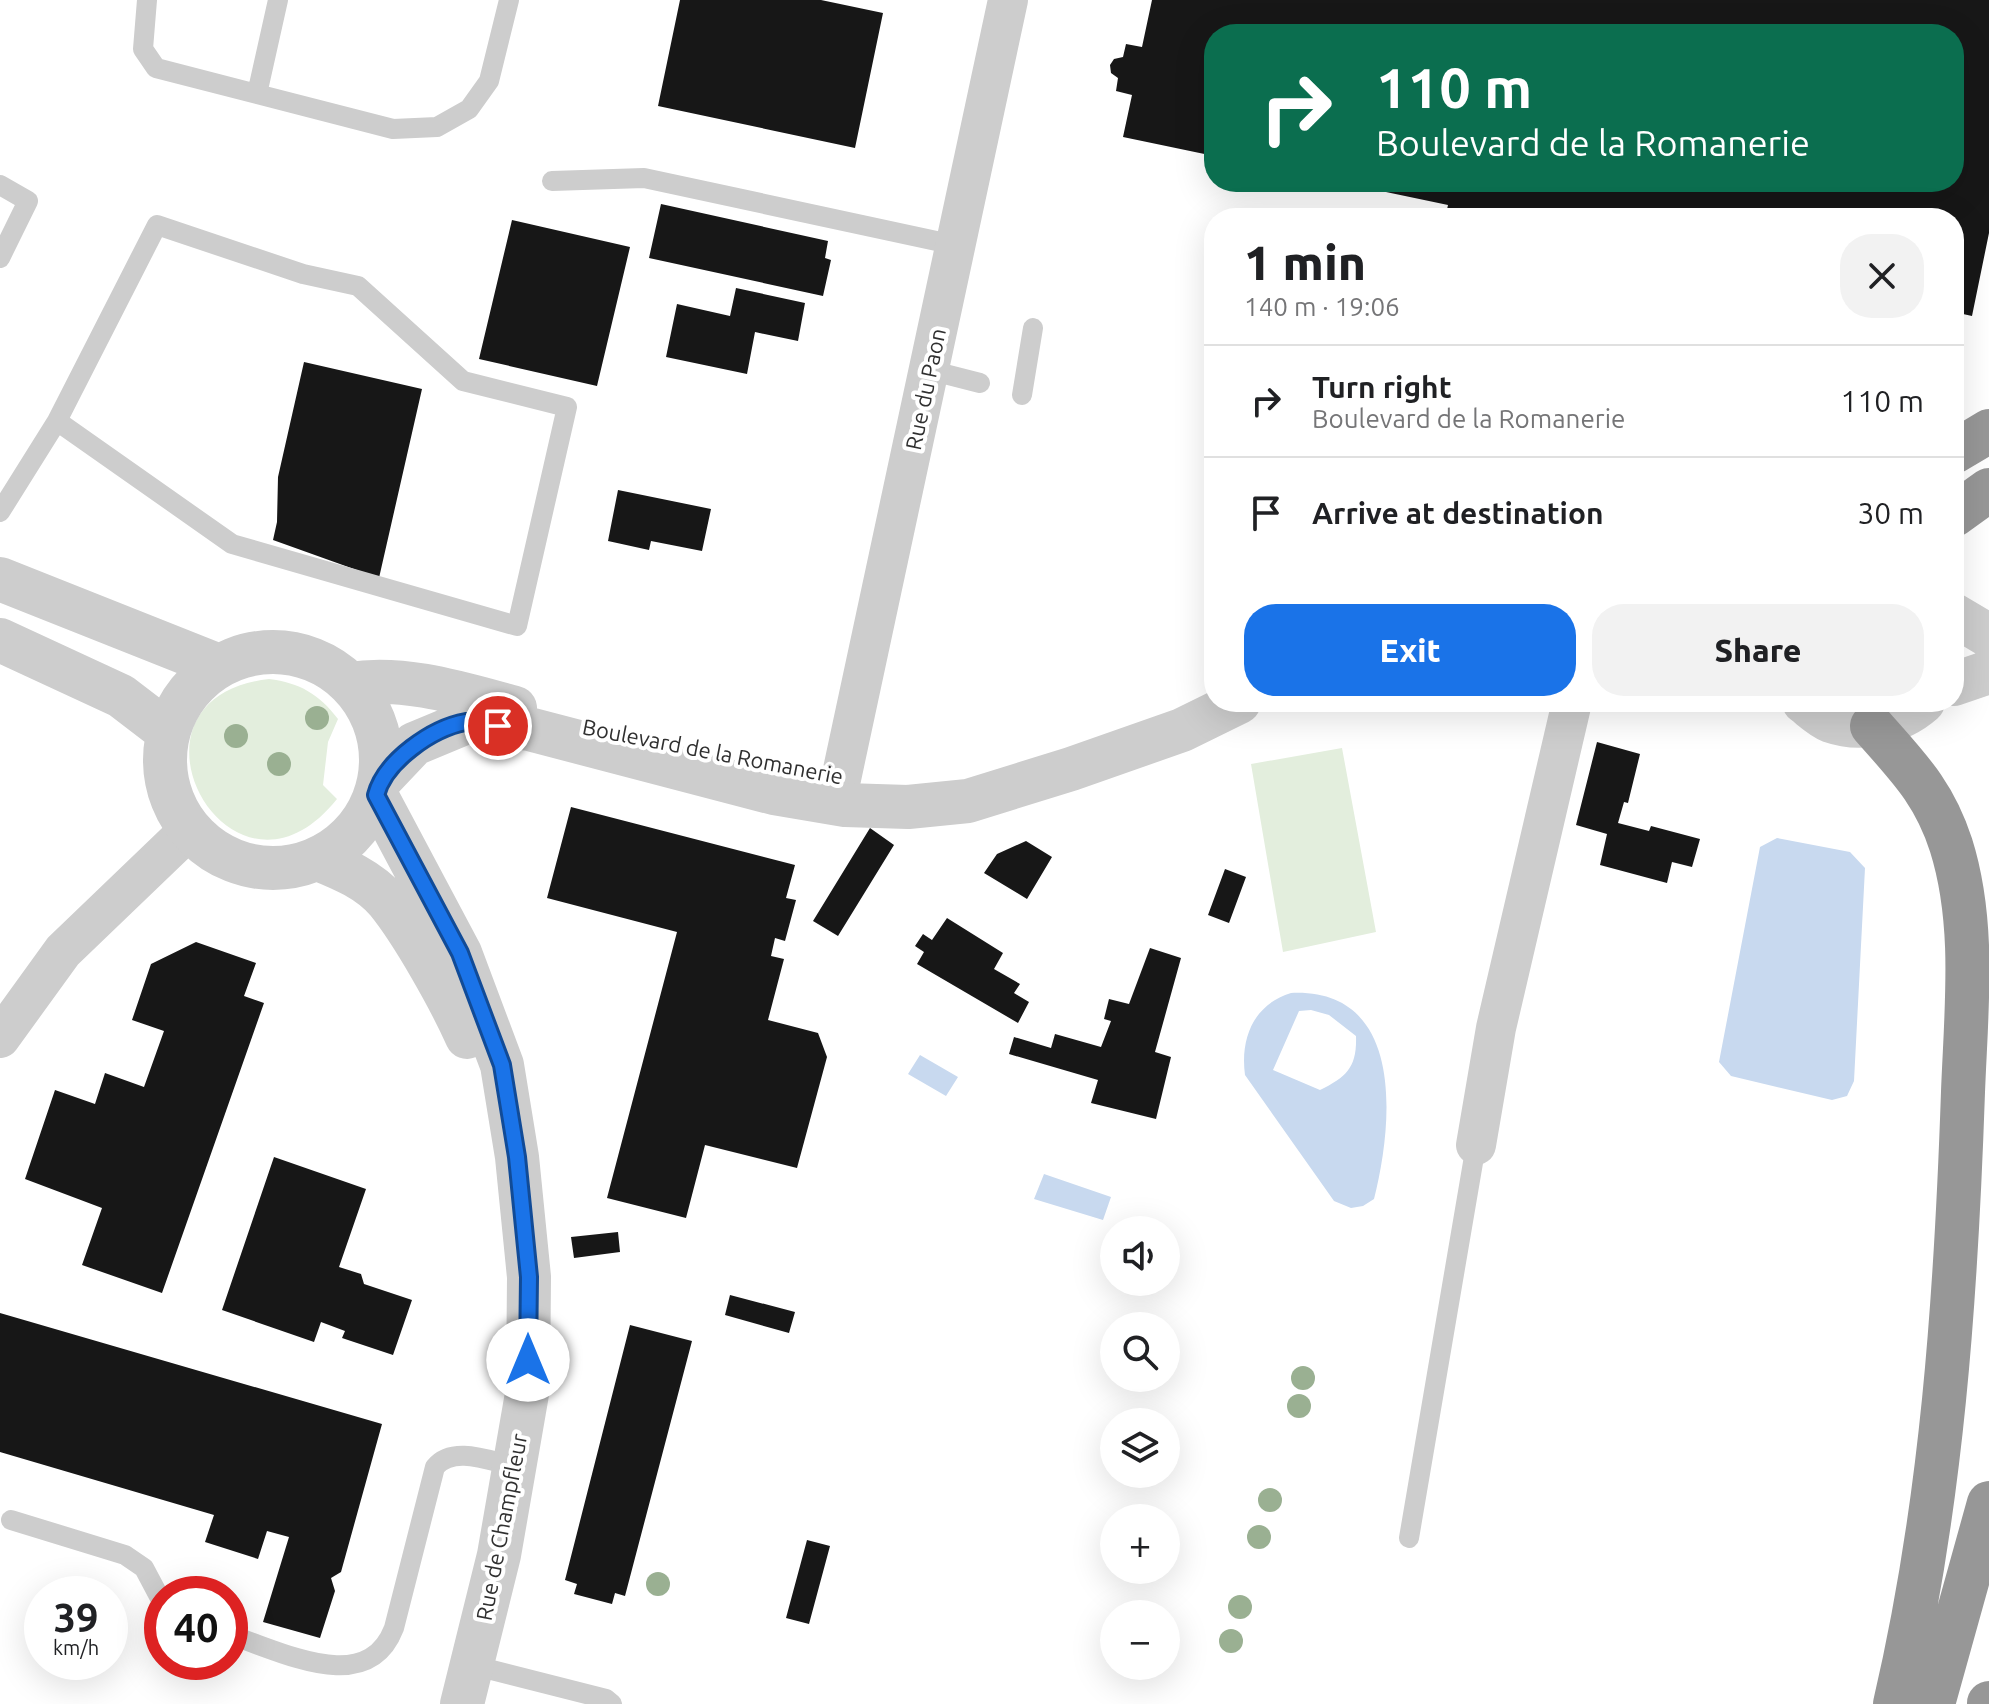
<!DOCTYPE html>
<html lang="en">
<head>
<meta charset="utf-8">
<style>
  body { margin:0; font-family:Ubuntu,sans-serif; background:#f2f2f2; color:#202124; height:100vh; display:flex; flex-direction:column; font-size:30px; white-space:nowrap }
  * { box-sizing:border-box; margin:0 }
  p { font-size:26px; color:#757577 }
  .icon { flex:none; width:44px; height:44px; fill:none; stroke:currentColor; stroke-width:2; stroke-linecap:round; stroke-linejoin:round }
  .map { position:relative; flex:1; overflow:hidden }
  .drawer { position:absolute; left:1204px; top:208px; width:760px; height:504px; display:flex; flex-direction:column; background:#fff; border-radius:32px; box-shadow:0 8px 32px #0002 }
  .drawer>* { flex:none }
  .banner { position:absolute; left:1204px; top:24px; width:760px; height:168px; border-radius:32px; box-shadow:0 8px 32px #0002; background:#0b6e4f; color:#fff; overflow:hidden }
  .controls { position:absolute; left:1100px; top:1216px; display:grid; gap:16px }
  .controls a { display:grid; place-items:center; width:80px; height:80px; border-radius:50%; background:#fff; box-shadow:0 8px 32px #0002; font-size:40px }
  .speed { position:absolute; left:24px; top:1576px; display:flex; gap:16px; font-size:40px; font-weight:700; text-align:center }
  .speed>* { display:grid; place-content:center; width:104px; height:104px; border-radius:50%; background:#fff; box-shadow:0 8px 32px #0002; line-height:1 }
  .speed small { font-size:20px; font-weight:400 }
  .speed .limit { border:12px solid #d22; background:#fff; color:#111 }
  .pin { position:absolute; display:grid; place-items:center; width:68px; height:68px; color:#fff; margin:-34px; border:4px solid #fff; border-radius:50%; box-shadow:0 2px 8px #0007 }
  .me { position:absolute; width:88px; margin:-44px; rotate:0deg; stroke-linejoin:round; filter:drop-shadow(0 0 6px #0008) }
  .turn { display:flex; align-items:center; gap:28px; height:168px; padding:0 40px; font-size:36px }
  .turn .icon { width:104px; height:104px; stroke-width:2.5 }
  .turn b { display:block; font-size:56px; line-height:68px }
  .round { display:grid; place-items:center; flex:none; width:84px; height:84px; border-radius:32px; background:#f2f2f2 }
  .headline { display:flex; align-items:center; justify-content:space-between; height:136px; padding:0 40px }
  h1 { font-size:48px; font-weight:800; line-height:60px }
  .cta { display:flex; gap:16px; margin-top:auto; padding:16px 40px }
  .cta a { flex:1; height:92px; border-radius:32px; background:#1a73e8; color:#fff; font-size:32px; font-weight:800; line-height:92px; text-align:center }
  .cta a+a { background:#f2f2f2; color:#202124 }
  ul { padding:0; list-style:none }
  li { display:flex; align-items:center; gap:24px; height:112px; padding:0 40px; border-top:2px solid #e0e0e0 }
  li div { flex:1 }
  li b { display:block; font-size:30px }
  li em { font-style:normal }
  .map>svg:first-child { display:block }
  .green { fill:#e3eedd }
  .water { fill:#c8d9ef; fill-rule:evenodd }
  .building { fill:#171717 }
  .lines { fill:none; stroke-linecap:round; stroke-linejoin:round }
  .service { stroke:#cdcdcd; stroke-width:20 }
  .minor { stroke:#cdcdcd; stroke-width:40 }
  .tertiary { stroke:#cdcdcd; stroke-width:44 }
  .motorway { stroke:#979797; stroke-width:44 }
  .tree { fill:#9ab092 }
  .route-casing { stroke:#114b97; stroke-width:20 }
  .route { stroke:#1a73e8; stroke-width:14 }
  .labels { text-anchor:middle; dominant-baseline:central; stroke-width:8; stroke-linejoin:round; paint-order:stroke }
  .street-label { font-size:22px; fill:#303030; stroke:#fff }
</style>
</head>
<body>
<div class="map">
<svg width="1989" height="1704" viewBox="0 0 1989 1704">
  <rect width="100%" height="100%" fill="#fff"/>
  <path class="green" d="M269 679C300 683 319 694 338 719L328 742 323 785 337 799C231 932 103 698 269 679Z
    M1342 748 1376 932 1283 952 1251 764Z"/>
  <path class="water" d="M1777 838 1850 852 1865 868 1854 1081 1847 1096 1832 1100 1731 1076 1719 1062 1760 847Z
    M1291 993C1406 988 1393 1124 1374 1199L1363 1206 1351 1208 1334 1201 1245 1075C1240 1038 1254 1004 1291 993ZM1311 1010 1329 1015 1356 1036C1357 1067 1347 1077 1320 1090L1273 1070 1299 1011Z
    M920 1055 958 1077 946 1096 908 1074Z
    M1044 1174 1111 1197 1103 1220 1034 1199Z"/>
  <path class="building" d="M680 0H821L883 13 855 148 658 106Z
    M1152 0H1989V233L1972 316 1954 312V218H1507L1471 210 1469 218H1445L1448 205 1343 183 1954 182V34H1214V156L1123 137 1132 95 1116 91 1118 78 1111 73 1110 65 1114 59 1123 57 1126 44 1142 47Z
    M661 204 828 241 825 258 831 260 823 296 649 258Z
    M512 220 630 247 597 386 479 359Z
    M736 288 805 303 798 341 755 332 747 374 666 357 677 304 730 316Z
    M304 362 422 389 379 578 273 540 277 522 278 477Z
    M618 490 711 509 702 551 651 541 649 550 608 541Z
    M1597 742 1640 754 1628 803 1624 802 1618 823 1649 831 1651 826 1700 839 1692 867 1672 862 1667 883 1600 865 1607 834 1576 825Z
    M571 807 795 865 786 898 796 900 785 941 775 938 771 956 784 959 768 1020 818 1033 827 1057 797 1168 705 1145 686 1218 607 1198 677 932 547 898Z
    M870 828 894 845 838 936 813 921Z
    M1026 841 1052 857 1027 899 984 873 997 854Z
    M1225 869 1246 877 1229 923 1208 915Z
    M947 918 1003 953 994 969 1020 984 1014 993 1029 1002 1018 1023 917 964 924 952 915 946 923 934 932 940Z
    M196 942 256 963 244 996 264 1003 162 1293 82 1265 102 1208 25 1179 55 1090 95 1104 105 1073 144 1087 164 1031 132 1020 151 964Z
    M1150 948 1181 958 1155 1052 1171 1057 1156 1119 1091 1103 1098 1080 1009 1054 1014 1037 1051 1048 1055 1034 1101 1047 1111 1021 1104 1019 1109 999 1129 1004Z
    M274 1157 366 1189 339 1267 361 1274 364 1284 412 1300 393 1355 342 1338 345 1331 321 1322 314 1342 222 1310Z
    M618 1232 620 1252 574 1258 571 1237Z
    M730 1295 795 1312 789 1333 725 1315Z
    M0 1313 382 1424 341 1572 331 1578 335 1591 320 1638 263 1622 289 1537 267 1531 258 1559 205 1542 214 1515 0 1452Z
    M630 1325 692 1341 625 1596 615 1593 612 1604 574 1594 577 1584 565 1580Z
    M807 1540 830 1546 809 1624 786 1618Z"/>
  <g class="lines">
    <path class="service" d="M147 0 143 49 156 68 393 129 437 127 469 109 489 81 509 0
      M257 94 278 0
      M552 181 644 178 955 245
      M0 185 28 201 0 258
      M929 370 980 383
      M1022 395 1033 328
      M0 512 57 421 232 544 517 626 567 407 463 381 358 286 303 274 157 225 57 421
      M11 1520 125 1555 144 1568 162 1602
      M1409 1538 1476 1145
      M230 1635C282 1651 367 1698 394 1628L435 1467C453 1445 490 1461 514 1466
      M472 1665 606 1699 612 1704"/>
    <path class="minor" d="M841 779 1008 0
      M0 1038 63 951 189 830
      M1476 1145 1496 1028 1572 702"/>
    <path class="tertiary" d="M0 579 219 666
      M1954 615 1989 636
      M0 640 121 696 168 732
      M165 760a108 108 0 1 1 216 0a108 108 0 1 1-216 0Z
      M350 684C404 675 463 694 515 708
      M1954 684 1989 672
      M1804 702C1812 708 1821 717 1831 721 1862 732 1899 723 1923 702
      M380 780 414 744 467 722 529 729 774 793 845 805 908 807 968 801 1071 769 1182 730 1239 702
      M376 795 460 953 502 1065 517 1157 529 1277 528 1388 499 1555 462 1704
      M318 859C343 869 369 880 387 901 413 933 450 999 467 1037"/>
    <path class="motorway" d="M1954 452 1989 431
      M1954 515 1989 490
      M1872 726C1908 767 1934 792 1951 845 1976 924 1966 1011 1963 1092 1956 1298 1942 1503 1895 1704
      M1933 1704 1989 1503
      M1989 1704V1703"/>
  </g>
  <g class="tree">
    <circle cx="317" cy="718" r="12"/>
    <circle cx="236" cy="736" r="12"/>
    <circle cx="279" cy="764" r="12"/>
    <circle cx="1303" cy="1378" r="12"/>
    <circle cx="1299" cy="1406" r="12"/>
    <circle cx="1270" cy="1500" r="12"/>
    <circle cx="1259" cy="1537" r="12"/>
    <circle cx="658" cy="1584" r="12"/>
    <circle cx="1240" cy="1607" r="12"/>
    <circle cx="1231" cy="1641" r="12"/>
  </g>
  <g class="lines">
    <g class="route-casing">
      <path id="route" d="M498 726C489 725 476 721 466 722 432 728 385 761 376 795L460 953 502 1065 517 1157 529 1277 528 1360"/>
    </g>
    <use href="#route" class="route"/>
  </g>
  <g class="labels">
    <g class="street-label">
      <text transform="translate(925 389) rotate(-78)">Rue du Paon</text>
      <text transform="translate(713 751) rotate(11)">Boulevard de la Romanerie</text>
      <text transform="translate(501 1527) rotate(-79)">Rue de Champfleur</text>
    </g>
  </g>
</svg>
<div class="controls">
<a><svg class="icon" aria-label="sound" viewBox="0 0 24 24"><path d="M4 9h4l5-4v14l-5-4H4zM17 9q2 3 0 6"/></svg></a>
<a><svg class="icon" aria-label="search" viewBox="0 0 24 24"><circle cx="10" cy="10" r="6"/><path d="M15 15l6 6"/></svg></a>
<a><svg class="icon" aria-label="layers" viewBox="0 0 24 24"><path d="M12 4l9 5-9 5-9-5zM3 14l9 5 9-5"/></svg></a>
<a>+</a>
<a>−</a>
</div>
<div class="speed"><div>39<small>km/h</small></div><div class="limit">40</div></div>
<div class="pin" style="left:498px;top:726px;background:#d93025"><svg class="icon" aria-label="arrive" viewBox="0 0 24 24"><path d="M6 21V4h12l-3 4 3 4H6"/></svg></div>
<svg class="me" style="left:528px;top:1360px" viewBox="-20 -20 40 40"><circle r="19" fill="#fff"/><path d="M0-13L10 11 0 6-10 11z" fill="#1a73e8"/></svg>
<div class="banner">
<div class="turn"><svg class="icon" aria-label="right" viewBox="0 0 24 24"><path d="M7 20v-9h11M14 6l5 5-5 5"/></svg><div><b>110 m</b>Boulevard de la Romanerie</div></div>
</div>
<section class="drawer">
<div class="headline"><div><h1>1 min</h1><p>140 m · 19:06</p></div><a class="round"><svg class="icon" aria-label="close" viewBox="0 0 24 24"><path d="M6 6l12 12M18 6L6 18"/></svg></a></div>
<ul>
<li><svg class="icon" aria-label="right" viewBox="0 0 24 24"><path d="M7 20v-9h11M14 6l5 5-5 5"/></svg><div><b>Turn right</b><p>Boulevard de la Romanerie</p></div><em>110 m</em></li>
<li><svg class="icon" aria-label="arrive" viewBox="0 0 24 24"><path d="M6 21V4h12l-3 4 3 4H6"/></svg><div><b>Arrive at destination</b></div><em>30 m</em></li>
</ul>
<div class="cta"><a>Exit</a><a>Share</a></div>
</section>
</div>
</body>
</html>
